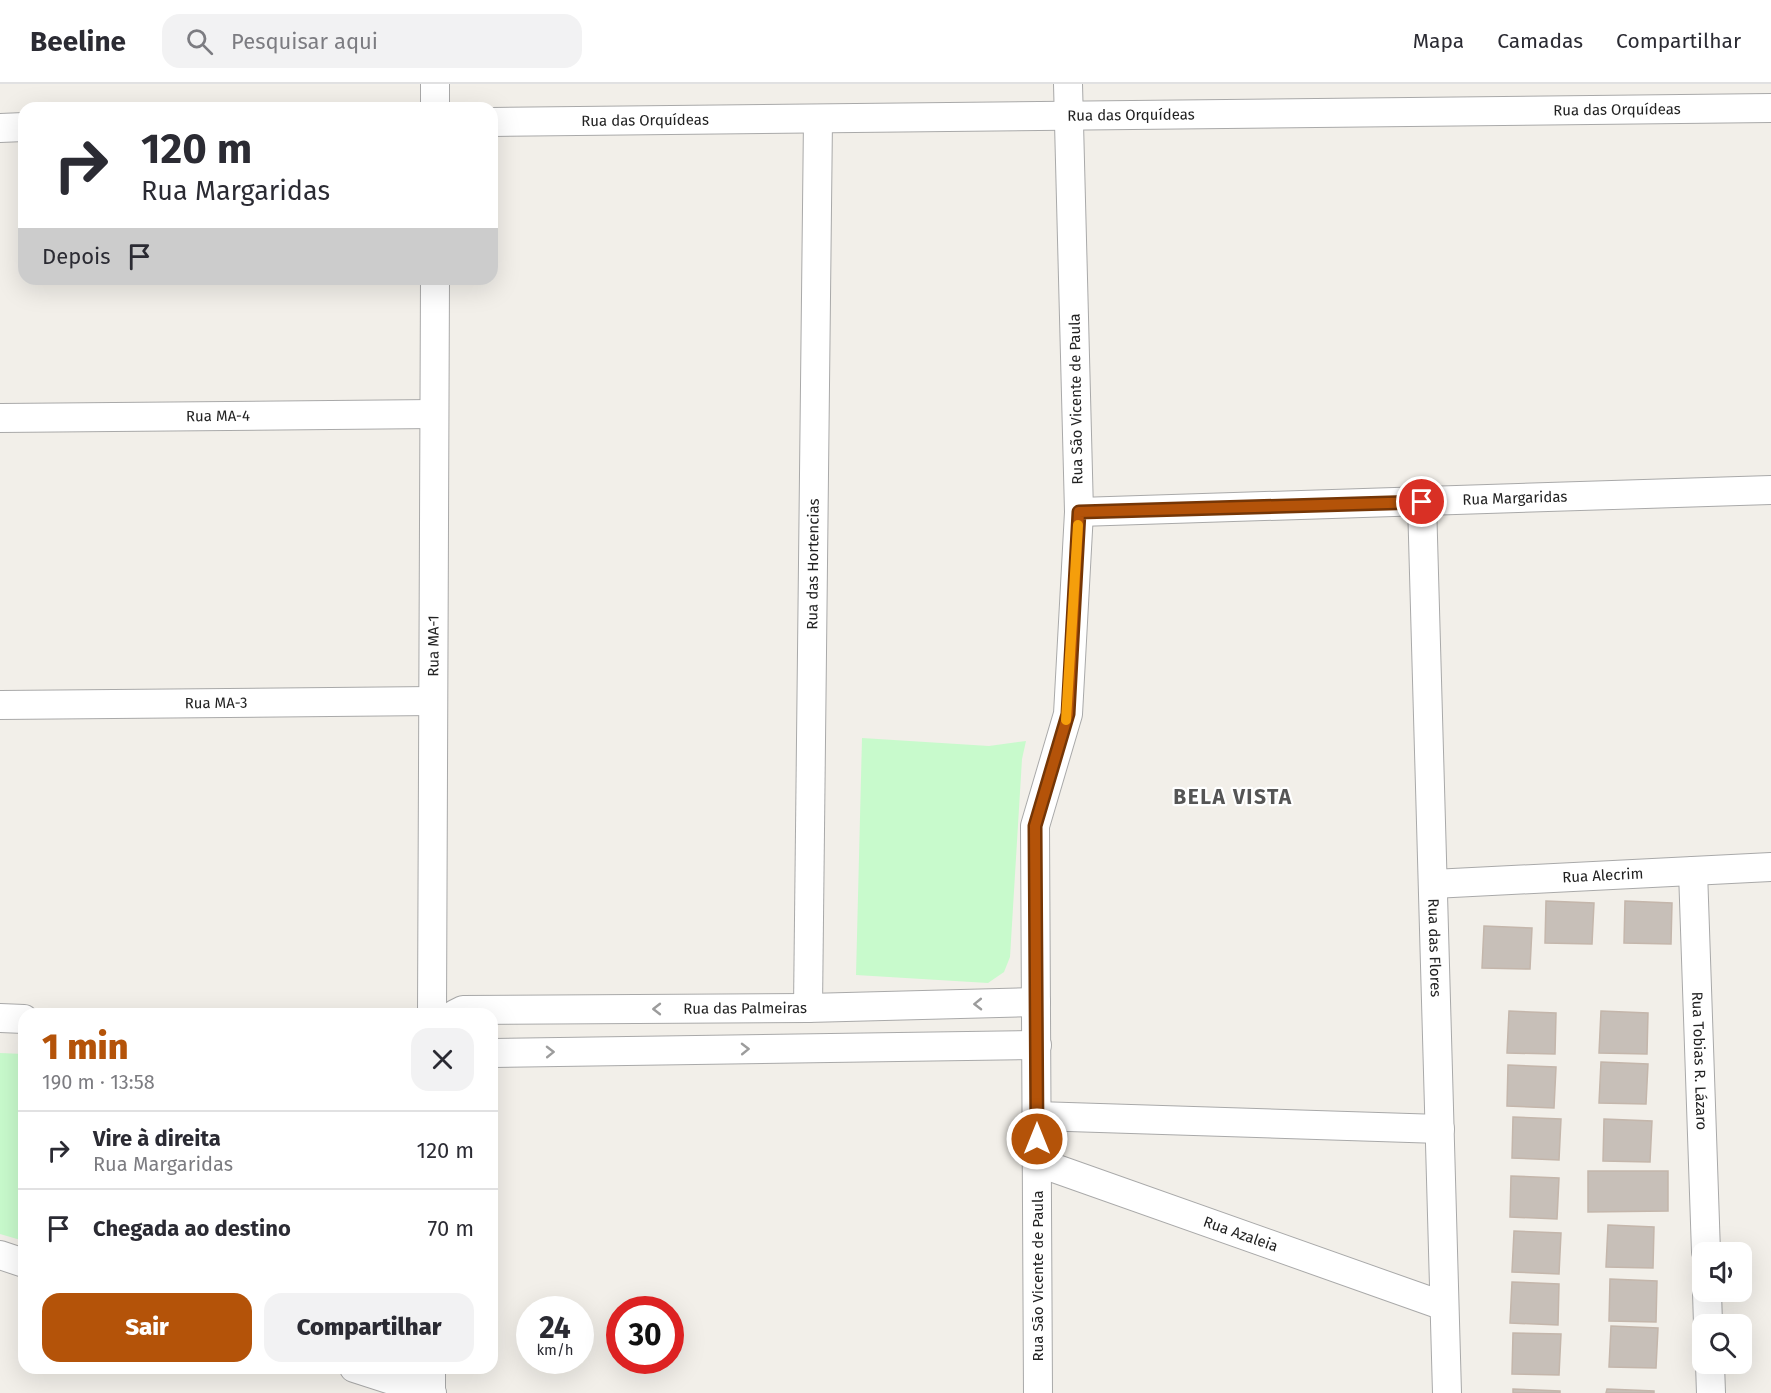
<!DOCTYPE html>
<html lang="pt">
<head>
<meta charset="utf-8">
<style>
  body { margin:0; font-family:"Fira Sans",sans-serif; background:#f2f2f3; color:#2b2b33; height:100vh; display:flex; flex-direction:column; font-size:22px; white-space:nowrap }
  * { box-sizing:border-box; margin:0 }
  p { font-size:20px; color:#7c7c81 }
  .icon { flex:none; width:33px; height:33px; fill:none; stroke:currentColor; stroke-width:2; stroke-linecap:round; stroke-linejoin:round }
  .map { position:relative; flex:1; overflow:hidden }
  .side { position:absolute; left:18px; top:924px; width:480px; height:366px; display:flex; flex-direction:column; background:#fff; border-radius:18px; box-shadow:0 6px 24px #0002 }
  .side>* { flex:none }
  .top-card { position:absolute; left:18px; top:18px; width:480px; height:183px; border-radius:18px; box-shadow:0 6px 24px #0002; background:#fff; color:#2b2b33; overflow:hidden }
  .fabs { position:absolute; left:1692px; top:1158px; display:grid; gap:12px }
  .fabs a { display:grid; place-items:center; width:60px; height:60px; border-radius:12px; background:#fff; box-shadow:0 6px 24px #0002; font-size:30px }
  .speed { position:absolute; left:516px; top:1212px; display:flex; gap:12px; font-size:30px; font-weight:700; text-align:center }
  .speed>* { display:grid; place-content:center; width:78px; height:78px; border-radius:50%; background:#fff; box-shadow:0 6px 24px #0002; line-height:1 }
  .speed small { font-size:15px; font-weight:400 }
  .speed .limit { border:9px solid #d22; background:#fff; color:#111 }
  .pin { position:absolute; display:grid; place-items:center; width:51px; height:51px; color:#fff; margin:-26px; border:3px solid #fff; border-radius:50%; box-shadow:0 2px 6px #0007 }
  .me { position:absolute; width:66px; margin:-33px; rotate:0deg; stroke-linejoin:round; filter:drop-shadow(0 0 4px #0008) }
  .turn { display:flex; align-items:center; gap:21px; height:126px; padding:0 24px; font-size:27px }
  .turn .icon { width:78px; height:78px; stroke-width:2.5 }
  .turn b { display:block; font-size:42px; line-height:51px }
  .then { display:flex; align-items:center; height:57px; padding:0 24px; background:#0003; gap:12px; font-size:22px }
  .round { display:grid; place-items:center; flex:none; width:63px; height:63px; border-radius:18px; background:#f2f2f3 }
  .headline { display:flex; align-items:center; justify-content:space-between; height:102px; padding:0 24px }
  h1 { font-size:36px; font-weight:800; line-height:45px; color:#b45309 }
  .action { display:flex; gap:12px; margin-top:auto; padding:12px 24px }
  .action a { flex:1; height:69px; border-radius:18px; background:#b45309; color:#fff; font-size:24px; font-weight:800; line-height:69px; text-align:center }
  .action a+a { background:#f2f2f3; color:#2b2b33 }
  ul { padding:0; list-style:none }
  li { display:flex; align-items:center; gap:18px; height:78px; padding:0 24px; border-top:2px solid #e1e1e2 }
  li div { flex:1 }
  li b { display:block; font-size:22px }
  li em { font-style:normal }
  header { display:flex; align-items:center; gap:36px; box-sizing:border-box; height:84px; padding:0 30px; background:#fff; border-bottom:2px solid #e1e1e2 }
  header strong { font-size:28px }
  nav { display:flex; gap:33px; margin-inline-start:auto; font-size:21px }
  .search { width:420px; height:54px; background:#f2f2f3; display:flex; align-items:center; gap:15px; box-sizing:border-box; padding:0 21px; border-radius:18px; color:#7c7c81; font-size:22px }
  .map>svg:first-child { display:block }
  .park { fill:#c8facc }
  .building { fill:#c7bfb8; stroke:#c4b6ab; stroke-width:1.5 }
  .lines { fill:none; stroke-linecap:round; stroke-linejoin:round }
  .street-casing { stroke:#a9a9a9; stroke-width:30 }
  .street { stroke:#fff; stroke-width:28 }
  .oneway { stroke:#9c9c9c }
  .route-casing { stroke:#753606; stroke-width:15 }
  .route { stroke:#b45309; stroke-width:10 }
  .slow { stroke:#f59e0b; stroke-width:10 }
  .labels { text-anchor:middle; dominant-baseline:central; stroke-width:4.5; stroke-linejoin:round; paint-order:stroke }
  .street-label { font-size:15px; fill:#222; stroke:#fff }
  .district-label { font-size:21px; font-weight:bold; letter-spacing:1.5px; fill:#555; stroke:#fff }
</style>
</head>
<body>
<header>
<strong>Beeline</strong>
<div class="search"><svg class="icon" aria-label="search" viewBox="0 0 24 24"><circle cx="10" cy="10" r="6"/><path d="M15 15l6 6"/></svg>Pesquisar aqui</div>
<nav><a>Mapa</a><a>Camadas</a><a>Compartilhar</a></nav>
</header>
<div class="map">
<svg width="1771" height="1309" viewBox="0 0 1771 1309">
  <rect width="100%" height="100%" fill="#f2efe9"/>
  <path class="park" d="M862 654 989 662 1026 657 1022 675 1010 873 1004 888 988 899 856 891Z
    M0 969 24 970V1157L0 1150Z"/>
  <path class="building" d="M1546 817 1594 819 1592 860 1545 859Z
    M1625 817 1672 819 1671 860 1624 859Z
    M1484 842 1532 844 1530 885 1482 884Z
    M1509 927 1556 929 1555 970 1507 969Z
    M1601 927 1648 929 1647 970 1599 969Z
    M1601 978 1648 980 1646 1020 1599 1019Z
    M1508 981 1556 983 1554 1024 1507 1022Z
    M1513 1033 1561 1035 1559 1076 1512 1074Z
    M1604 1035 1652 1037 1650 1078 1603 1077Z
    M1588 1087H1668V1127L1588 1128Z
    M1511 1092 1559 1094 1557 1135 1510 1133Z
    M1608 1141 1654 1143 1653 1184 1606 1183Z
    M1514 1147 1561 1149 1559 1190 1512 1188Z
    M1610 1195 1657 1197 1656 1238 1609 1237Z
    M1512 1198 1559 1200 1558 1241 1510 1239Z
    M1611 1242 1658 1244 1656 1284 1609 1283Z
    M1513 1249 1561 1250 1559 1291 1512 1290Z
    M1513 1305 1560 1307V1309H1513Z
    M1607 1305 1654 1307V1309H1606Z"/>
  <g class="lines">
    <g class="street-casing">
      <g id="street">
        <path d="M435 24V0"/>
        <path id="s1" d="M492 38 1771 24"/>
        <path d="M0 44 24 43"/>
        <path id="s2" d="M0 334 434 330"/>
        <path id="s3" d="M1422 418 1447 1309"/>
        <path id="s4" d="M1079 428 1771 406"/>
        <path id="s5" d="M0 621 433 617"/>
        <path id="s6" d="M1693 787 1706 1168"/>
        <path id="s7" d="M1433 800 1771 783"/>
        <path id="s8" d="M808 924 818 35"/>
        <path id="s9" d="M432 930 435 195"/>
        <path id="s10" d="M455 930 463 926 808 924 1036 918"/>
        <path d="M0 934 24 935"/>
        <path d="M492 969 1037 961"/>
        <path d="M1037 1032 1440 1045"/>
        <path id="s11" d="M1037 1078 1444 1222"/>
        <path d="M0 1171 24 1179"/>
        <path d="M1707 1208 1708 1240"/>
        <path d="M1710 1280 1711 1309"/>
        <path d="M354 1284 432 1309"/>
        <path d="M431 1308V1284"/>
        <path d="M1038 1309 1035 742 1068 630 1079 428 1068 0"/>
      </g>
    </g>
    <use href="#street" class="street"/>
  </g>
  <defs><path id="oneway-chevron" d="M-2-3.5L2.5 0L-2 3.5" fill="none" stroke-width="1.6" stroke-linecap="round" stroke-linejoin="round" transform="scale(1.5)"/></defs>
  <g class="oneway">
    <use href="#oneway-chevron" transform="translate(978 920) rotate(179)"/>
    <use href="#oneway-chevron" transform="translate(657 925) rotate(180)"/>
    <use href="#oneway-chevron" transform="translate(745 965) rotate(-1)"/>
    <use href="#oneway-chevron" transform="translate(550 968) rotate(-1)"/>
  </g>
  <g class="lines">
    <g class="route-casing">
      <path id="route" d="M1037 1055 1035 742 1068 630 1079 428 1422 418"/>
    </g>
    <use href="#route" class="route"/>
    <path class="slow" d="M1066 636 1078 441"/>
  </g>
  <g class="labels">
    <g class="street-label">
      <text stroke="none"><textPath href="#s1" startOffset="1125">Rua das Orquídeas</textPath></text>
      <text stroke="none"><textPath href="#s1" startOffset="639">Rua das Orquídeas</textPath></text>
      <text stroke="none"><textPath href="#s1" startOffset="153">Rua das Orquídeas</textPath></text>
      <text transform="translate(1076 315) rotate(-91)">Rua São Vicente de Paula</text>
      <text stroke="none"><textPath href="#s2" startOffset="218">Rua MA-4</textPath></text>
      <text stroke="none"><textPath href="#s4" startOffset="436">Rua Margaridas</textPath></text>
      <text stroke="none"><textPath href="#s8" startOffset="444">Rua das Hortencias</textPath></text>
      <text stroke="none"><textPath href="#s9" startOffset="368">Rua MA-1</textPath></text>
      <text stroke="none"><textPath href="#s5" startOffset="216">Rua MA-3</textPath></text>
      <text stroke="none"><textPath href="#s7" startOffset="170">Rua Alecrim</textPath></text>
      <text stroke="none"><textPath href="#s3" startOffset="446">Rua das Flores</textPath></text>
      <text stroke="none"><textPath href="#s10" startOffset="291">Rua das Palmeiras</textPath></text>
      <text stroke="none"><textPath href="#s6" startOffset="190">Rua Tobias R. Lázaro</textPath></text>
      <text stroke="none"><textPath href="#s11" startOffset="216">Rua Azaleia</textPath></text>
      <text transform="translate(1038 1192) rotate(-90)">Rua São Vicente de Paula</text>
    </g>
    <g class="district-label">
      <text x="1233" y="713">BELA VISTA</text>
    </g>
  </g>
</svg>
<div class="fabs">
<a><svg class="icon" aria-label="sound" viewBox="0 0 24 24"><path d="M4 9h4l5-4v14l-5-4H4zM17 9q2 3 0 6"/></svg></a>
<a><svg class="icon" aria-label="search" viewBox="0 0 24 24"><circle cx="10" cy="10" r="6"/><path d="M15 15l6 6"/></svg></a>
</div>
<div class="speed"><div>24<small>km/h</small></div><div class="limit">30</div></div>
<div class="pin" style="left:1422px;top:418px;background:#d93025"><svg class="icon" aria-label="arrive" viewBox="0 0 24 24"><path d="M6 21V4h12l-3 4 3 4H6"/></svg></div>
<svg class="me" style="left:1037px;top:1055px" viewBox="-20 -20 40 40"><circle r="17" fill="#b45309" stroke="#fff" stroke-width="3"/><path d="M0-11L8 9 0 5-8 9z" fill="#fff"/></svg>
<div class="top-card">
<div class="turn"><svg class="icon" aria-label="right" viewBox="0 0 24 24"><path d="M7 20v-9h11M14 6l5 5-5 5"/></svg><div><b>120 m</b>Rua Margaridas</div></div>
<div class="then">Depois<svg class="icon" aria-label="arrive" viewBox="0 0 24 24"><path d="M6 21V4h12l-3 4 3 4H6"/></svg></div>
</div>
<section class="side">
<div class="headline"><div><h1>1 min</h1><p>190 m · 13:58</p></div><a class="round"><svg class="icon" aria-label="close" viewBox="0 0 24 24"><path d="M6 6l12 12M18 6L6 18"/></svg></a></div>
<ul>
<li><svg class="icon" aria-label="right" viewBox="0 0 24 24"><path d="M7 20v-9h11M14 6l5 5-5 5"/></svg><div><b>Vire à direita</b><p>Rua Margaridas</p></div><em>120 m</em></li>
<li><svg class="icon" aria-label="arrive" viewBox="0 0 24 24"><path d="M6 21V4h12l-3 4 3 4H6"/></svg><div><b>Chegada ao destino</b></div><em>70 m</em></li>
</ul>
<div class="action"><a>Sair</a><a>Compartilhar</a></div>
</section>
</div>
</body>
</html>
